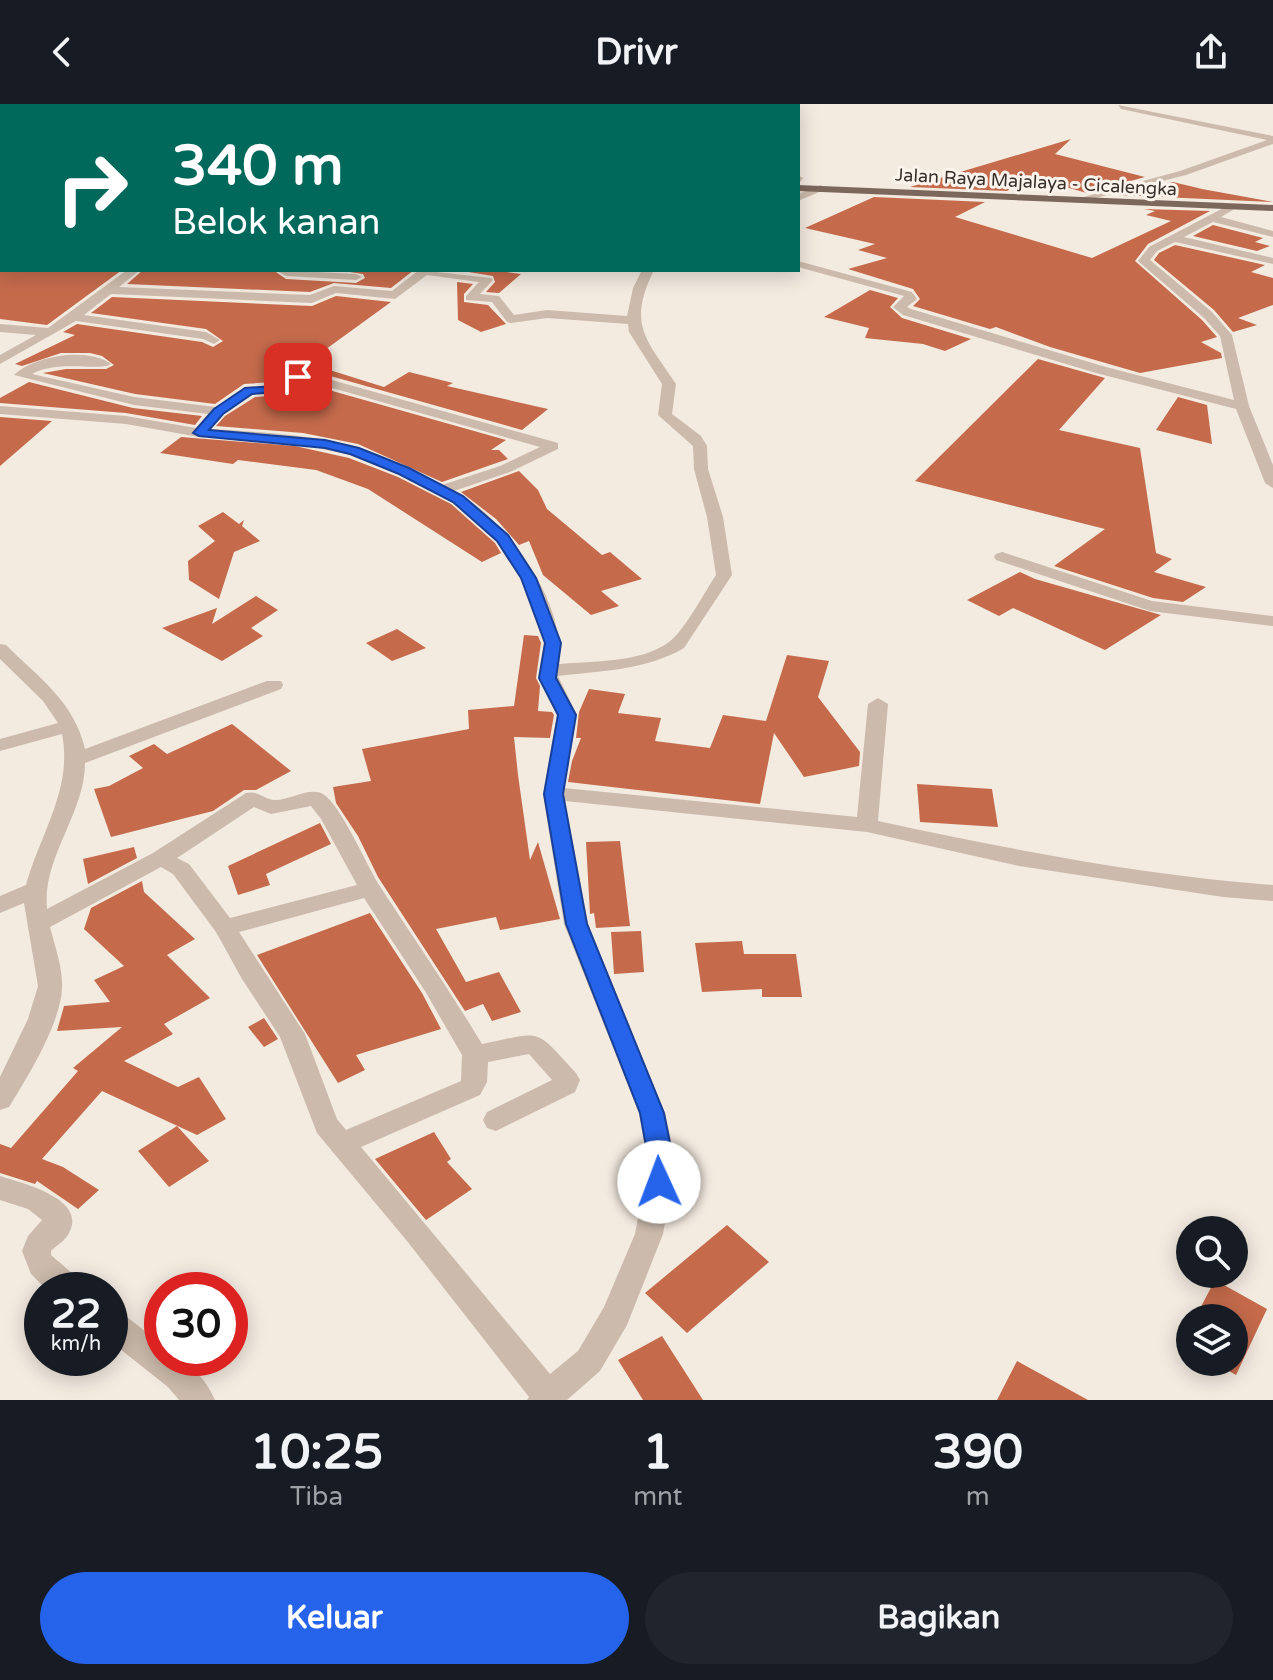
<!DOCTYPE html>
<html lang="id">
<head>
<meta charset="utf-8">
<style>
  body { margin:0; font-family:"Varela Round",sans-serif; background:#20242c; color:#f1f3f6; height:100vh; display:flex; flex-direction:column; font-size:30px; white-space:nowrap }
  * { box-sizing:border-box; margin:0 }
  p { font-size:26px; color:#9ea1a6 }
  .icon { flex:none; width:44px; height:44px; fill:none; stroke:currentColor; stroke-width:2; stroke-linecap:round; stroke-linejoin:round }
  .map { position:relative; height:1296px; overflow:hidden }
  .details { display:flex; flex-direction:column; background:#171b24; flex:1 }
  .details>* { flex:none }
  .top-card { position:absolute; left:0px; top:0px; width:800px; height:168px; box-shadow:0 4px 20px #0003; background:#00695c; color:#fff; overflow:hidden }
  .buttons { position:absolute; left:1176px; top:1112px; display:grid; gap:16px }
  .buttons a { display:grid; place-items:center; width:72px; height:72px; border-radius:50%; background:#171b24; box-shadow:0 4px 20px #0003; font-size:40px }
  .speed { position:absolute; left:24px; top:1168px; display:flex; gap:16px; font-size:40px; font-weight:700; text-align:center }
  .speed>* { display:grid; place-content:center; width:104px; height:104px; border-radius:50%; background:#171b24; box-shadow:0 4px 20px #0003; line-height:1 }
  .speed small { font-size:20px; font-weight:400 }
  .speed .limit { border:12px solid #d22; background:#fff; color:#111 }
  .pin { position:absolute; display:grid; place-items:center; width:68px; height:68px; color:#fff; margin:-34px; border-radius:16px; box-shadow:0 4px 12px #0006 }
  .me { position:absolute; width:88px; margin:-44px; rotate:358deg; stroke-linejoin:round; filter:drop-shadow(0 0 6px #0008) }
  .turn { display:flex; align-items:center; gap:28px; height:168px; padding:0 40px; font-size:36px }
  .turn .icon { width:104px; height:104px; stroke-width:2.5 }
  .turn b { display:block; font-size:56px; line-height:68px }
  .eta { display:flex; justify-content:space-evenly; align-items:center; height:136px; text-align:center }
  .eta b { font-size:48px; font-weight:700; line-height:56px }
  .action { display:flex; gap:16px; margin-top:auto; padding:16px 40px }
  .action a { flex:1; height:92px; border-radius:48px; background:#2563eb; color:#fff; font-size:32px; font-weight:700; line-height:92px; text-align:center }
  .action a+a { background:#20242c; color:#f1f3f6 }
  header { display:flex; justify-content:space-between; align-items:center; height:104px; padding:0 40px; background:#171b24; font-size:36px; font-weight:700 }
  .map>svg:first-child { display:block }
  .building { fill:#c56b4c }
  .lines { fill:none; stroke-linecap:round; stroke-linejoin:round }
  .street { fill:#ccbbac; fill-rule:evenodd }
  .primary { fill:#7c675c; fill-rule:evenodd }
  .route { fill:#2563eb; stroke:#184099; stroke-width:2 }
  .labels { text-anchor:middle; dominant-baseline:central; stroke-width:6; stroke-linejoin:round; paint-order:stroke }
  .far-street-label { font-size:18px; fill:#3a302b; stroke:#faf4ed }
</style>
</head>
<body>
<header><svg class="icon" aria-label="back" viewBox="0 0 24 24"><path d="M15 5l-7 7 7 7"/></svg>Drivr<svg class="icon" aria-label="share" viewBox="0 0 24 24"><path d="M12 15V3M7 8l5-5 5 5M5 13v7h14v-7"/></svg></header>
<div class="map">
<svg width="1273" height="1296" viewBox="0 0 1273 1296">
  <rect width="100%" height="100%" fill="#f3eae0"/>
  <path class="building" d="M1071 35 1055 50 1145 73 1087 89 1026 72 1007 87 910 83Z
    M1173 78 1202 85 1273 98 1118 91Z
    M874 93 985 98 955 113 1092 154 1171 117 1146 111 1155 107 1144 105 1210 107 1148 140 1135 157 1202 216 1217 233 1201 238 1221 249 1222 254 1140 269 1050 243 996 223 990 225 913 202 920 195 913 185 848 165 887 154 858 146 875 140 805 124Z
    M1213 121 1263 134 1255 138 1270 142 1257 147 1193 132Z
    M1175 141 1265 161 1251 168 1273 174V201L1238 214 1257 221 1233 228 1214 206 1154 156 1159 149Z
    M0 166H122L47 221 0 215Z
    M143 166H273L286 175 356 179 365 174 363 170 336 166H414L391 184 334 179 310 188 127 180Z
    M456 166H491L521 170 499 189 486 188 495 178 493 172Z
    M457 178 473 180 464 190V198L488 201 506 220 481 228 458 216Z
    M870 186 898 194 890 203 902 214 971 235 945 247 923 240 865 234 869 224 824 213Z
    M336 192 391 198 293 269 273 278 244 280 215 300 135 290 43 269 66 265H106L114 261 102 252 90 249H61L22 262 15 260 75 231 63 228 77 220 202 238 213 243 223 237 206 225 91 209 112 193 312 202Z
    M1038 255 1105 274 1059 326 1140 344 1156 449 1172 455 1154 468 1206 483 1183 498 1153 494 1054 462 1105 425 915 377Z
    M320 263 384 283 409 268 453 279 447 282 548 305 522 326 309 266Z
    M29 278 133 304 202 312 195 321 126 309 0 299V294Z
    M304 279 506 336 491 346H499L508 355 442 378 358 340 303 329 216 322 225 312 255 293 281 291Z
    M1178 293 1207 301 1212 340 1156 326Z
    M0 313 52 317 0 362Z
    M181 333 295 342 349 354 398 373 451 400 495 439 501 449 482 458 368 385 316 366 238 356 233 360 160 349Z
    M519 367 538 386 547 405 602 451 610 448 642 475 601 487 619 502 591 511 543 471 529 437 519 441 496 415 461 388Z
    M223 408 239 420 244 416 242 422 260 437 234 448 219 495 189 476 188 457 215 437 198 422Z
    M1020 468 1035 475 1161 511 1105 546 1013 504 999 512 967 496Z
    M256 492 278 506 251 524 263 532 222 557 162 524 217 504 212 520Z
    M397 525 426 544 392 557 366 539Z
    M524 531 538 532 541 539 536 574 540 582 538 607 552 608 554 611 550 634 514 633 518 671 530 756 538 738 560 815 500 826 496 813 436 825 466 878 499 868 521 908 492 917 483 900 465 907 378 773 358 732 336 699 333 683 371 677 362 645 469 625 468 606 514 602Z
    M787 551 829 557 818 593 860 648 859 662 804 673 774 629 760 700 568 678 572 657 581 634H576L579 608 589 585 625 590 618 609 661 614 655 637 710 644 723 611 766 617Z
    M232 620 291 667 256 686H244L213 707 111 733 94 685 109 682 143 664 129 652 154 640 167 650Z
    M917 680 992 685 998 723 920 718Z
    M320 719 331 740 266 770 270 781 238 791 228 762Z
    M620 737 630 822 596 824 594 809 590 810 586 738Z
    M134 743 137 754 88 780 83 755Z
    M142 777 144 788 195 835 167 851 210 894 164 920 173 930 124 957 178 983 199 973 226 1015 197 1031 102 987 42 1055 63 1063 99 1086 78 1105 37 1077 35 1080 0 1069V1040L11 1044 78 967 73 964 122 923 57 927 64 902 110 898 94 876 124 862 84 825 91 804Z
    M370 809 422 889 441 925 356 951 365 966 338 979 257 851Z
    M641 827 644 868 614 870 611 828Z
    M742 837 744 850H796L802 893H762V885L702 888 695 839Z
    M264 914 278 935 264 943 248 923Z
    M177 1022 209 1057 169 1083 138 1047Z
    M434 1028 451 1055 447 1058 472 1085 426 1116 375 1055Z
    M727 1121 769 1158 687 1229 645 1189Z
    M1215 1176 1267 1205 1236 1271 1213 1258H1234V1214H1195Z
    M662 1232 703 1296H643L618 1256Z
    M1017 1257 1088 1296H997Z"/>
  <g class="lines">
    <path class="street" d="M1118 1 1273 32V40L1186 71 1080 98V94L1180 67 1267 36 1121 5Z
      M798 71 803 74 801 77 798 78Z
      M821 81 824 86 798 97V90Z
      M1229 101 1238 103 1221 113 1273 127V133L1213 118 1184 133 1273 154V160L1175 138 1157 147 1150 156 1212 208 1232 231 1249 302 1273 361V384L1265 379 1236 305 1096 269 903 211 893 203 904 192 798 163V157L912 188 917 195 907 203 911 205 1106 263 1234 296 1220 232 1204 214 1138 157 1149 143Z
      M0 118H2V124H0Z
      M0 152H2V159H0Z
      M127 166H140L119 183 310 191 334 182 392 187 419 166 491 174 493 176 480 190 499 192 514 211 547 206 627 212 633 184 642 166H654C627 221 646 235 676 280L672 310 701 332 707 342 708 365 723 413 732 471 684 544C647 566 600 567 558 572L577 611 564 684 857 713 868 600 878 594 888 600 878 717C1008 745 1140 771 1273 781V797L1223 793 1019 762 867 728 565 697 588 820 665 1009 676 1059 663 1130 627 1221 600 1267 567 1296H527L529 1293 407 1137 317 1029 280 933 242 875 216 828 173 770 161 763 50 823C55 843 63 864 62 884 61 919 27 974 9 1003L0 1006V973L28 915 38 882 24 799 0 809V792L26 781C40 730 73 685 62 630L0 647V635L58 619 43 597 0 555V540L6 541C39 574 74 597 85 645L267 577H281L283 581 281 585 85 659C85 710 42 753 47 805L153 749 246 689C258 686 263 695 274 696 288 697 310 682 323 690 342 702 367 763 381 784 415 836 450 887 482 940 543 928 533 922 576 969L580 976 575 988 496 1027 487 1024 483 1016 487 1008 552 976 529 950 488 958 487 978 480 991 361 1043 550 1270 578 1247 604 1203 635 1130 648 1059 639 1009 564 820 543 690 557 611 539 574 544 539 521 474 497 437 453 398 399 370 350 351 295 339 199 333 126 320 0 310V302L126 312 196 324 208 310 134 301 14 271C35 251 88 243 111 260 100 268 59 255 32 270L134 293 216 303 246 283 274 281 303 268 558 339V345L510 368 454 387C507 414 567 500 559 560 592 557 641 559 669 538 685 526 704 489 716 471L707 413 694 365 693 342 658 311 662 280 629 228 628 220 547 214 511 219 507 218 492 198 466 196V192L479 178 427 171 395 195 336 189 312 199 111 190 84 211 206 228 220 236 214 240 203 235 76 217 0 260V251L36 231 0 228V220L48 224ZM304 276 540 343 500 362 442 381C415 367 387 352 357 343 309 330 259 328 210 325L223 310 254 290 281 288ZM311 702 321 715 357 781 230 814 189 760 177 754 254 703 271 710ZM364 794 425 887 462 951 461 977 346 1026 337 1015 305 930 239 828Z
      M276 166 356 170 362 173 356 176 286 172Z
      M1002 448 1152 497 1273 512V522L1150 507 996 456 994 453 996 450Z
      M0 1072C21 1079 88 1094 69 1129 65 1137 57 1141 51 1147V1151L81 1177 85 1186H47L31 1170 22 1147 28 1132 42 1116 28 1105 0 1096Z
      M110 1204 121 1208 162 1241V1254C187 1254 205 1273 215 1296H179L168 1283 110 1237Z"/>
    <path class="primary" d="M0 44 2 45V51L0 50Z
      M798 81 1273 101V107L798 87Z"/>
  </g>
  <path class="route" d="M298 269 304 273 302 275 281 288 252 290 223 310 209 326 325 336 359 344 409 364 463 392 508 431 536 474 561 539 556 574 576 611 563 690 587 820 664 1009 674 1059 668 1085 659 1088 650 1085 646 1078 649 1059 640 1009 566 820 544 690 558 611 539 574 545 539 521 474 497 437 453 398 399 370 350 350 325 344 199 332 193 329 214 305 245 284 274 282Z"/>
  <g class="labels">
    <g class="far-street-label">
      <text transform="translate(1036 78) rotate(3)">Jalan Raya Majalaya - Cicalengka</text>
    </g>
  </g>
</svg>
<div class="buttons">
<a><svg class="icon" aria-label="search" viewBox="0 0 24 24"><circle cx="10" cy="10" r="6"/><path d="M15 15l6 6"/></svg></a>
<a><svg class="icon" aria-label="layers" viewBox="0 0 24 24"><path d="M12 4l9 5-9 5-9-5zM3 14l9 5 9-5"/></svg></a>
</div>
<div class="speed"><div>22<small>km/h</small></div><div class="limit">30</div></div>
<div class="pin" style="left:298px;top:273px;background:#d93025"><svg class="icon" aria-label="arrive" viewBox="0 0 24 24"><path d="M6 21V4h12l-3 4 3 4H6"/></svg></div>
<svg class="me" style="left:659px;top:1078px" viewBox="-20 -20 40 40"><circle r="19" fill="#fff"/><path d="M0-13L10 11 0 6-10 11z" fill="#2563eb"/></svg>
<div class="top-card">
<div class="turn"><svg class="icon" aria-label="right" viewBox="0 0 24 24"><path d="M7 20v-9h11M14 6l5 5-5 5"/></svg><div><b>340 m</b>Belok kanan</div></div>
</div>
</div>
<section class="details">
<div class="eta">
<div><b>10:25</b><p>Tiba</p></div>
<div><b>1</b><p>mnt</p></div>
<div><b>390</b><p>m</p></div>
</div>
<div class="action"><a>Keluar</a><a>Bagikan</a></div>
</section>
</body>
</html>
